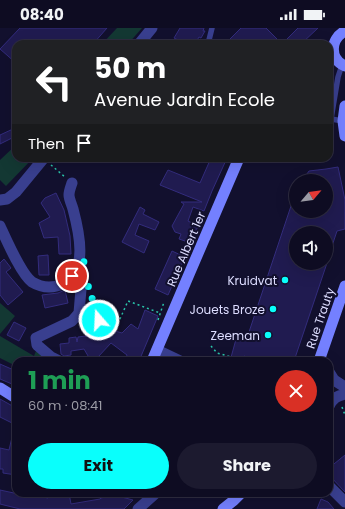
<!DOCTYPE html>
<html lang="en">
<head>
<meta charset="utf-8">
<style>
  body { margin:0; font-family:Poppins,sans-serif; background:#1c1a2f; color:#f1f3f6; height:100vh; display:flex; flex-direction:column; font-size:15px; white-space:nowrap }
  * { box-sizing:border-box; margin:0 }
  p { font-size:13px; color:#9b9ba5 }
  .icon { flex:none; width:22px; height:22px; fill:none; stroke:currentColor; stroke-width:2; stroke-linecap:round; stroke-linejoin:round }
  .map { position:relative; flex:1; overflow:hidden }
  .drawer { position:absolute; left:12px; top:329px; width:321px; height:140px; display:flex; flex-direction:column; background:#0e0c22; border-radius:12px; box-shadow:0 4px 16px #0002,0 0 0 1px #2e2c40 }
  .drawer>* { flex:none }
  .hud { position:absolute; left:12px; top:12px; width:321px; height:122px; border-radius:12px; box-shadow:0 4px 16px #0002,0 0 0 1px #2e2c40; background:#202124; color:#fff; overflow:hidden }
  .needle { width:26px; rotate:61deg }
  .controls { position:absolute; left:289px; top:146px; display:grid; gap:8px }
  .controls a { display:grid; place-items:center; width:44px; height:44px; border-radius:50%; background:#0e0c22; box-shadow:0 4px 16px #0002,0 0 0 1px #2e2c40; font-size:20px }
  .pin { position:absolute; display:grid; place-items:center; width:34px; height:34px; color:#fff; margin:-17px; border:2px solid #fff; border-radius:50%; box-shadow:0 1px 4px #0007 }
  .me { position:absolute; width:44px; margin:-22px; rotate:341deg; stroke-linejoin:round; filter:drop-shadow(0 0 3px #0008) }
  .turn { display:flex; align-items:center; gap:14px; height:84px; padding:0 16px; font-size:18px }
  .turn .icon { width:52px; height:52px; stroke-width:2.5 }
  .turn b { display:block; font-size:28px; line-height:34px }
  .then { display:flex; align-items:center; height:38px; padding:0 16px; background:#0003; gap:8px; font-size:15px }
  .round { display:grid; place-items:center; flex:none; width:42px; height:42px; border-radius:21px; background:#1c1a2f }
  .summary { display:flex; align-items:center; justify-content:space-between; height:68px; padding:0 16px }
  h1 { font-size:24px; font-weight:700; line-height:30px; color:#1e9e55 }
  .primary-button { display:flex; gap:8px; margin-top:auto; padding:8px 16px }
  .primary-button a { flex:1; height:46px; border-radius:24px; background:#09fffc; color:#111; font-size:16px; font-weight:700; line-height:46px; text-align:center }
  .primary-button a+a { background:#1c1a2f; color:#f1f3f6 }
  .status { display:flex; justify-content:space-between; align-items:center; height:28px; padding:0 20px; background:#0e0c22; direction:ltr }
  .status svg { height:11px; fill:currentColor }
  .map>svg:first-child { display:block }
  .green { fill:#133833 }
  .building { fill:#201b50; stroke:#332c7d }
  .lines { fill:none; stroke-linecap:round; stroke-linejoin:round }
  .path { stroke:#2ac6ab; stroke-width:1.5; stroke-dasharray:2 3; stroke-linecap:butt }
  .service { stroke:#393f8f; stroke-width:5.5 }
  .minor { stroke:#393f8f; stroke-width:11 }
  .tertiary { stroke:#393f8f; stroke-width:11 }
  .secondary { stroke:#7480ff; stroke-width:11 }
  .route { stroke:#09fffc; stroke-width:7; stroke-dasharray:0 12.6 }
  .poi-dot { fill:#09fffc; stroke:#12102e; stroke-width:1.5 }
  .labels { text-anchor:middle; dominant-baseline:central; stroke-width:4; stroke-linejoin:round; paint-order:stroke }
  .street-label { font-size:12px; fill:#ddf; stroke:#12102e }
  .poi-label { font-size:12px; fill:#ddf; stroke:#12102e; text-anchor:end }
</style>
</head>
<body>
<div class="status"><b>08:40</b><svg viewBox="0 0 49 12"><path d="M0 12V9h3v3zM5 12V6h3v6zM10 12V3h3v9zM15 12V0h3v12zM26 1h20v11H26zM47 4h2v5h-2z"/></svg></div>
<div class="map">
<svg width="345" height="481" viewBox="0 0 345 481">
  <rect width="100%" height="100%" fill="#12102e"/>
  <path class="green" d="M117 0H142L128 16H102Z
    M16 117V130H33L6 158 0 152V132Z
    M0 275 15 288 0 306Z
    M0 308 34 328 36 323 52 333H16V338L0 330Z"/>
  <path class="building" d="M20 0H107L93 16H16V35L0 21Z
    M180 0H204L203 3H205L201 10 199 9 195 16H176L178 12 174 10Z
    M241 0H266L282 16 298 0H318L301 16H225Z
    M13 101 16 108 0 116V107Z
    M211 130H227L212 163 204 183 193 179 188 193 198 198 191 215 179 211 181 206 175 204 172 198 184 176 181 174H202L160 157 168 142 200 155Z
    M338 139 345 172V201L337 203 327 233H326V205H296V235H327L294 333H259L244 328 242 333H230L238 304 248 307 295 166H296V183H326V153H302L309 143 326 141Z
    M56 165 64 182 70 208 71 226H59L58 209 44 210 39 195 50 189 41 175 45 170Z
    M140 179 145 182 143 186 159 194 155 202 139 196 135 207 149 213 144 225 122 214Z
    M172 223 185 229 168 267 155 261Z
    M48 227 49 247H39L38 228Z
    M4 231 11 240 6 244 23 264 8 277 0 267V235Z
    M65 262 68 275 45 280 42 267 58 265Z
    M145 282 158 288 139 333H125L127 327 111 315 98 329 91 333 84 321 71 323V327L64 328 61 326 60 316 69 315V310L76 309 77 314 78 309 101 306 108 301 122 305 131 296 138 301Z
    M14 294 26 300 19 313 7 307Z
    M0 336 16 343V348L12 356 0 351Z
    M0 371 16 380V397L0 389Z
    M13 405H16V447L3 445V441H0V420L9 422Z
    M345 427V464L329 447V440Z
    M0 462 23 467 24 465 48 470 49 468 69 465 71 476 100 471 101 470 114 467 133 472 124 481H20L0 476Z
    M321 471 328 474 334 481H317Z"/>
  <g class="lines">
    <path class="path" d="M51 137 65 149
      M92 269 99 292 105 297 115 302 128 273 160 285
      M158 292 164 274
      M211 318 217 325 246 333
      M342 379 345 387"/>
    <path class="service" d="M208 16 212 0
      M342 37 338 49 331 91 343 93"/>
    <path class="minor" d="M0 198C6 211 21 246 32 254 37 257 43 259 49 259 59 259 70 254 74 244 76 242 77 239 78 236 83 222 77 196 73 181 72 177 69 171 69 167 69 163 71 158 72 155
      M157 322 180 333
      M59 333 51 329 37 317 36 310 72 293 79 285 81 261V239L78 236
      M329 458 345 474
      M138 481 156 465"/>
    <path class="tertiary" d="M139 16 152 0
      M0 172 7 171 16 164 44 130
      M329 344 334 352 345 359
      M329 378C333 370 337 368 345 366"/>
    <path class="secondary" d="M345 3C330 11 329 31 345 38
      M345 78 343 93 345 108
      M152 333 190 244 239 130
      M319 333 345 258
      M0 360 16 370
      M223 481 233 473 241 465"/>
  </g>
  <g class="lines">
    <path class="route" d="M72 248 78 236 80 230 84 234 85 248 99 292"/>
  </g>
  <g class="poi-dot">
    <circle cx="285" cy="252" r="4"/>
    <circle cx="273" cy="281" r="4"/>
    <circle cx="268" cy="307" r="4"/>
  </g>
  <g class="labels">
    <g class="street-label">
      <text transform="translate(186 221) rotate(-67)">Rue Albert 1er</text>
      <text transform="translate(320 290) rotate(-71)">Rue Trauty</text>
    </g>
    <g class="poi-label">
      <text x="277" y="252">Kruidvat</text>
      <text x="265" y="281">Jouets Broze</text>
      <text x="260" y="307">Zeeman</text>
    </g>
  </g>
</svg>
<div class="controls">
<a><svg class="needle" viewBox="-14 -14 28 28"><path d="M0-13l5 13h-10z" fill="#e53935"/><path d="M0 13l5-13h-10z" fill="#9b9ba5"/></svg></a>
<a><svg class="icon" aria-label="sound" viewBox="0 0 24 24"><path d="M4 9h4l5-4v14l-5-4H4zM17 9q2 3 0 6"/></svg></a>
</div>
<div class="pin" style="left:72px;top:248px;background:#d93025"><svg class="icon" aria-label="arrive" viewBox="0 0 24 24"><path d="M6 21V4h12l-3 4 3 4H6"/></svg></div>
<svg class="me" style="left:99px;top:292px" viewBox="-20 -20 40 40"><circle r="17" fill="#09fffc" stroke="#fff" stroke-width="3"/><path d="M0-11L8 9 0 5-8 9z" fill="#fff"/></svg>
<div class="hud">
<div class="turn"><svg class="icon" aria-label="left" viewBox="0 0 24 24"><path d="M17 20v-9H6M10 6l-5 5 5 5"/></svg><div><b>50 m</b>Avenue Jardin Ecole</div></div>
<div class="then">Then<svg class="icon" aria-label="arrive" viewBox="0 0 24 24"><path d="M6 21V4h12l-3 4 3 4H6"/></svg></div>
</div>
<section class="drawer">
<div class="summary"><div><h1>1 min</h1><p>60 m · 08:41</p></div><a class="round" style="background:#d93025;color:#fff"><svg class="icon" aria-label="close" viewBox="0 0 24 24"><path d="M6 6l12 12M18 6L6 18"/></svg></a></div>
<div class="primary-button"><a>Exit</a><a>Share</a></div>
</section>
</div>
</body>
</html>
